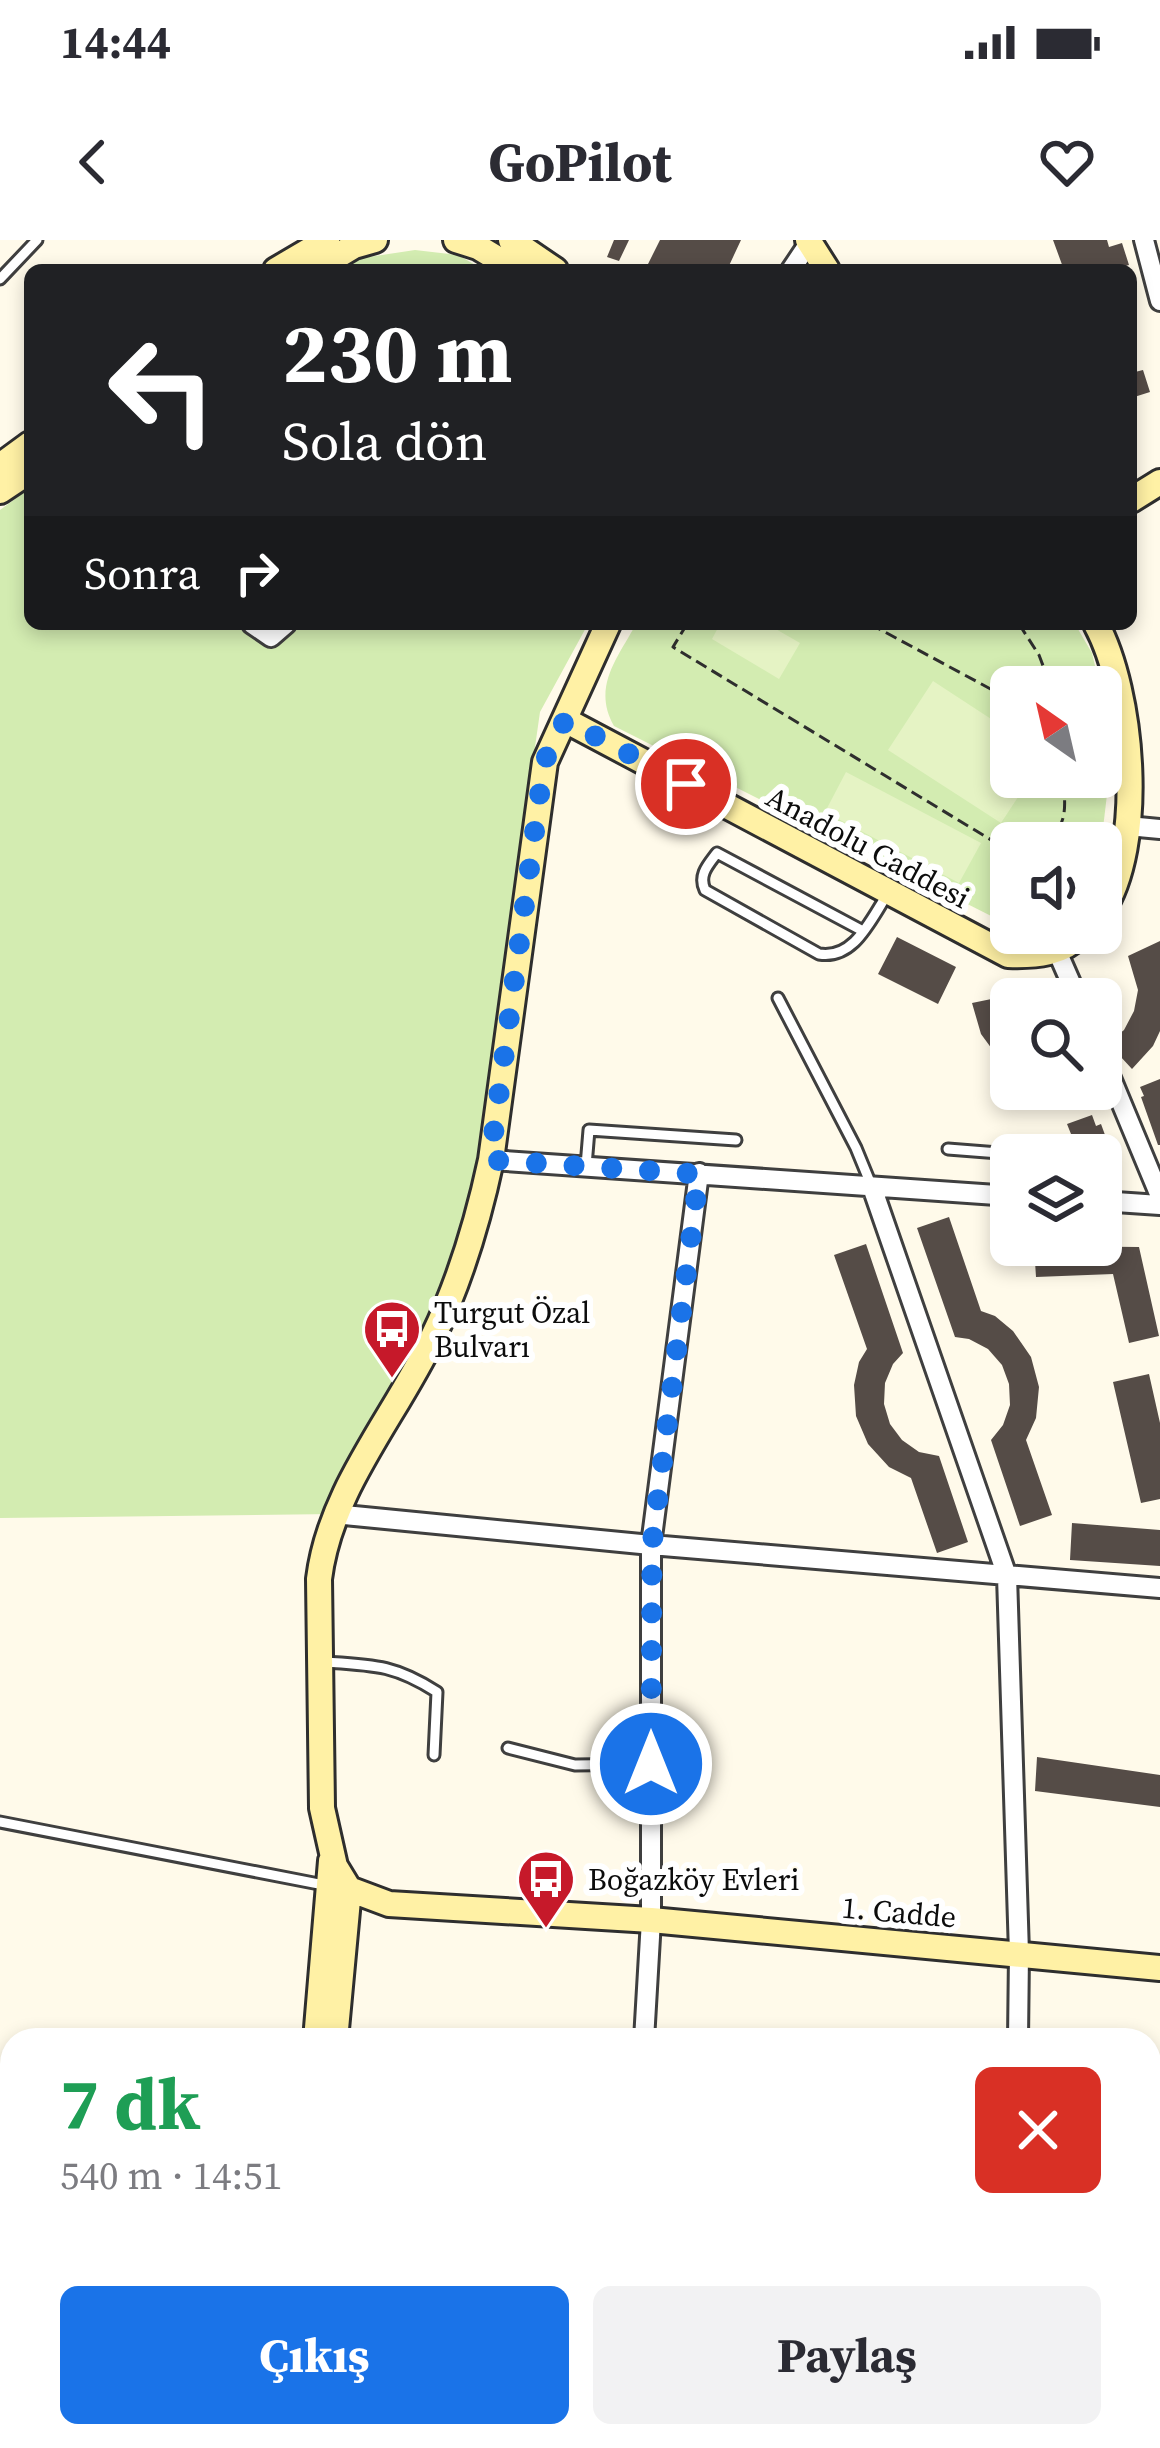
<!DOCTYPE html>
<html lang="tr">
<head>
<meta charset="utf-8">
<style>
  body { margin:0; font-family:"Source Serif 4",serif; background:#f2f2f3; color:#2b2b33; height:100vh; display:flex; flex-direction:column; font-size:45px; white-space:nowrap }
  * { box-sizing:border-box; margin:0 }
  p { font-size:39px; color:#7c7c81 }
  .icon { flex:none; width:66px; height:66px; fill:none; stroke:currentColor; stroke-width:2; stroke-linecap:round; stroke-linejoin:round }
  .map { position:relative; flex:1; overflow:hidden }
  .side { position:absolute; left:0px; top:1788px; width:1161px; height:420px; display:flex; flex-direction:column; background:#fff; border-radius:36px 36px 0 0; box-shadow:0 6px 18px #0003 }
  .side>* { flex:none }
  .hud { position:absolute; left:24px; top:24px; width:1113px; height:366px; border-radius:18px; box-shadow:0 6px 18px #0003; background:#202124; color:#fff; overflow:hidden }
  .needle { width:78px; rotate:326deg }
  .buttons { position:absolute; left:990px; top:426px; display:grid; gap:24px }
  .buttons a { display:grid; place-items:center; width:132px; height:132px; border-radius:18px; background:#fff; box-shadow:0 6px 18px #0003; font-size:60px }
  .pin { position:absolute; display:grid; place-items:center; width:102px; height:102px; color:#fff; margin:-51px; border:6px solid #fff; border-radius:50%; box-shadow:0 3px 12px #0007 }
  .me { position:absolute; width:132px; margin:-66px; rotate:0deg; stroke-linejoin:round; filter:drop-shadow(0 0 9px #0008) }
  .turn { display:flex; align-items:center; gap:42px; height:252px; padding:0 60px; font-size:54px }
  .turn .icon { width:156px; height:156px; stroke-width:2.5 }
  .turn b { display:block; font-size:84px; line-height:102px }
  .then { display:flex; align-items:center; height:114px; padding:0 60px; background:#0003; gap:24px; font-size:45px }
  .round { display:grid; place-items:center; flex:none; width:126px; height:126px; border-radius:18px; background:#f2f2f3 }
  .overview { display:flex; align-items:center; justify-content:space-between; height:204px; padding:0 60px }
  h1 { font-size:72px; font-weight:700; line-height:90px; color:#1e9e55 }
  .primary-button { display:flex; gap:24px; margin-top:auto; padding:24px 60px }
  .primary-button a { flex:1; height:138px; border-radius:18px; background:#1a73e8; color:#fff; font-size:48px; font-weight:700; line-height:138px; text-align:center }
  .primary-button a+a { background:#f2f2f3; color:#2b2b33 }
  .status { display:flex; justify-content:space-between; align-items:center; height:84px; padding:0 60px; background:#fff; direction:ltr }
  .status svg { height:33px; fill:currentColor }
  header { display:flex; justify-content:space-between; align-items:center; height:156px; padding:0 60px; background:#fff; font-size:54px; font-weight:700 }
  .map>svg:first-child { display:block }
  .green { fill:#d3ecb1 }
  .pitch { fill:#e5f3c4 }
  .building { fill:#554c47 }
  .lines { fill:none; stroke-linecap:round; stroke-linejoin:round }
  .lane-casing { stroke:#3f3f3f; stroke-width:15 }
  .street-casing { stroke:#3f3f3f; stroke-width:24 }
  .secondary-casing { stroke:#2e2e2e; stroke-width:30 }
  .primary-casing { stroke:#1d1d1d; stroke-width:33 }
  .path { stroke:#2e2e2e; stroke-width:3; stroke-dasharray:12 6; stroke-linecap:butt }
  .lane { stroke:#fff; stroke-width:9 }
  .street { stroke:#fff; stroke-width:18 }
  .secondary { stroke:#fff1a5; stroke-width:24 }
  .primary { stroke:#ffcf5a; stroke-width:27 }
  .route { stroke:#1a73e8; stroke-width:21; stroke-dasharray:0 37.8 }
  .labels { text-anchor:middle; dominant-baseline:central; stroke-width:12; stroke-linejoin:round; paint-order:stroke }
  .street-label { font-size:30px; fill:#0c0c0c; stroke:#fff }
  .poi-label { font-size:30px; fill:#0c0c0c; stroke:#fff; text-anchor:start }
</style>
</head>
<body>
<div class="status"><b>14:44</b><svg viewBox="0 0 49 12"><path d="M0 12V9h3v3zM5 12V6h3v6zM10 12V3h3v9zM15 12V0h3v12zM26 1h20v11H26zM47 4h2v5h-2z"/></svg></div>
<header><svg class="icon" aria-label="back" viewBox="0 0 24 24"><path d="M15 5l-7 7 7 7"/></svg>GoPilot<svg class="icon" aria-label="heart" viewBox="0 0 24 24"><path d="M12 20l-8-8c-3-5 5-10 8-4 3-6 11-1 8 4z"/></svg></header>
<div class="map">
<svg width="1160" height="2208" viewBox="0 0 1160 2208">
  <rect width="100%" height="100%" fill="#fffaea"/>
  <path class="green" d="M415 10 458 15 484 30H341L362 18Z
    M30 248V384H588L540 472 529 549 491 920 455 1044 334 1274 0 1278V270Z
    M636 384H1075L1092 413 1100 447H1011V537H1101V453L1113 504 1101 605V603H1011V686L614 486C592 447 617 419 636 384Z"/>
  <path class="pitch" d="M720 384H767L800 403 779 439 712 399Z
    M933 441 1011 492V537H1031L1001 583 888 510Z
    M846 532 981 603 959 643 825 572Z"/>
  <path class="building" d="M614 0H629L619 21 607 17Z
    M660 0H741L727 30H684L672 25 669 30H661L648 24Z
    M1053 0H1107L1109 7 1122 3 1129 25 1112 30H1064Z
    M1143 130 1150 152 1131 158V133Z
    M897 697 956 727 938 764 878 734Z
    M1160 701V791L1153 806 1132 829 1108 803 1124 790 1134 771 1138 750 1128 716Z
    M1006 756 1011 778V828L1000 820 981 794 972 763Z
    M1160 839V905H1158L1141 857 1144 856 1140 847Z
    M1092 875 1096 886 1101 884 1116 925 1101 930V915H1076L1068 895 1071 894 1067 884Z
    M949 977 981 1071 995 1076 1013 1091 1031 1117 1039 1147 1036 1178 1026 1200 1052 1275 1020 1286 991 1200 1003 1185 1010 1165 1009 1144 1002 1125 988 1109 969 1099 955 1097 917 988Z
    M866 1004 903 1113 893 1124 885 1143 884 1164 890 1184 902 1200 919 1212 939 1216 968 1302 937 1313 911 1238 889 1227 868 1204 856 1176 854 1145 859 1122 867 1109 834 1015Z
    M1034 1006 1139 1007 1159 1096 1129 1103 1113 1034 1036 1037Z
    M1149 1134 1160 1183V1259L1141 1263 1113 1142Z
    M1072 1283 1160 1290V1326L1070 1320Z
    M1037 1517 1160 1535V1567L1035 1551Z"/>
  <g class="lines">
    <g class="lane-casing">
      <path id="lane" d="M0 39 37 0
        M863 691 717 613C708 625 698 635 705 650L819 714C855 720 871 678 889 652
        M778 758 856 908 872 947
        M948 909 1024 915
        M586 926 589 890 736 900
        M325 1422C374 1425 395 1425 437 1452L434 1515
        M508 1508 575 1525 651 1524
        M0 1582 324 1645
        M0 1981 12 1983"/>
    </g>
    <g class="street-casing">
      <path id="street" d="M1144 0 1160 61
        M791 30 809 3
        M252 384 271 397 286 384
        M1128 586 1160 589
        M1057 711 1078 759
        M1101 814 1160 956
        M491 920 1011 956
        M872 947 1007 1336 1019 1713 1018 1800
        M1101 961 1160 965
        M334 1274 651 1305 1160 1348
        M644 1800 651 1680V1305L699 933
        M309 2208 310 2196"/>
    </g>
    <g class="secondary-casing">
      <path id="secondary" d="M456 0 478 7 516 30
        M511 0 555 30
        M808 0 827 30
        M276 30 327 0
        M314 30 354 6 375 0
        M0 226 30 204
        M0 251 30 231
        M1131 260 1160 242
        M1096 384C1133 452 1146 606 1101 672
        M565 480 1008 715C1036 716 1062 714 1083 693
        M349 1649 389 1664 651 1680 1160 1728
        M316 1800 331 1621
        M335 1800 349 1649 335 1626 322 1568 319 1339C330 1249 395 1177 433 1097 460 1041 478 981 491 920L545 522 608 384"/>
    </g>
    <g class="primary-casing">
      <path id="primary" d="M0 1916 12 1917
        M0 1953 12 1954
        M1149 2049 1160 2050
        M1149 2086 1160 2087"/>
    </g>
    <path class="path" d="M687 384 673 407 1011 612
      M870 384 1011 460
      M1019 384 1039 415 1051 447
      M1047 603C1069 582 1065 566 1063 537"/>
    <use href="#lane" class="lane"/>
    <use href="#street" class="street"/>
    <use href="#secondary" class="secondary"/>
    <use href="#primary" class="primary"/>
  </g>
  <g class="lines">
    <path class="route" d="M651 1524 652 1305 699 934 490 920 544 522 565 480 686 544"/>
  </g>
  <defs>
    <g id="bus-pin" transform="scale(3)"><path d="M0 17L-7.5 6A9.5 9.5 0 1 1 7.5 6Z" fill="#c6192a" stroke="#fff"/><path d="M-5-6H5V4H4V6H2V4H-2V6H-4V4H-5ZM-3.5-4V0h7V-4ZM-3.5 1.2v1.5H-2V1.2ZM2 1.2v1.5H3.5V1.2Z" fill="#fff"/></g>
  </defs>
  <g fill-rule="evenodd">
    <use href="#bus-pin" x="392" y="1089"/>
    <use href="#bus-pin" x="546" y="1639"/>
  </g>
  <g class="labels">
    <g class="street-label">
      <text transform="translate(868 607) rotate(28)">Anadolu Caddesi</text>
      <text transform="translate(899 1672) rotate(5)">1. Cadde</text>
    </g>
    <g class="poi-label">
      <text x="434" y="1072">Turgut Özal<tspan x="434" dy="34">Bulvarı</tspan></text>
      <text x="588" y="1639">Boğazköy Evleri</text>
    </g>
  </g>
</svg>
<div class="buttons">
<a><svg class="needle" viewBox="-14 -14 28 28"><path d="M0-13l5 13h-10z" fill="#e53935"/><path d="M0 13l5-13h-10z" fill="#7c7c81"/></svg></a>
<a><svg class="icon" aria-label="sound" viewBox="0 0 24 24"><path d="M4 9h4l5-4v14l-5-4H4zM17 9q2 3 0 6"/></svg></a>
<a><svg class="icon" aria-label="search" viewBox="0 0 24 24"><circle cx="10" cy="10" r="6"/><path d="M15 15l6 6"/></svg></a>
<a><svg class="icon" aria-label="layers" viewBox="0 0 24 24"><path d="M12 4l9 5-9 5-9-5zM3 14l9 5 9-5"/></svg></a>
</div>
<div class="pin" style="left:686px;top:544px;background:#d93025"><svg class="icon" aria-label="arrive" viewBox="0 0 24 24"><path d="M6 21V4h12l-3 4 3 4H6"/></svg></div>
<svg class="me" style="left:651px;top:1524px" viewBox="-20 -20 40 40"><circle r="17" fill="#1a73e8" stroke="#fff" stroke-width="3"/><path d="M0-11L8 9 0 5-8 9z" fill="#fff"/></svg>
<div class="hud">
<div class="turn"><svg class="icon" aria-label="left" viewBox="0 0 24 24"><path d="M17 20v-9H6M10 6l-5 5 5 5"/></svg><div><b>230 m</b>Sola dön</div></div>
<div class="then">Sonra<svg class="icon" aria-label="right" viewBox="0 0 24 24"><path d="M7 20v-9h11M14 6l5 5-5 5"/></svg></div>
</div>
<section class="side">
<div class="overview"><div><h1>7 dk</h1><p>540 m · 14:51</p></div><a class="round" style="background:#d93025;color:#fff"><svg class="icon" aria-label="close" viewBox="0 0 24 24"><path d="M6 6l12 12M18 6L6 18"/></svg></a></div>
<div class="primary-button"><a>Çıkış</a><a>Paylaş</a></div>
</section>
</div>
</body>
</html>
